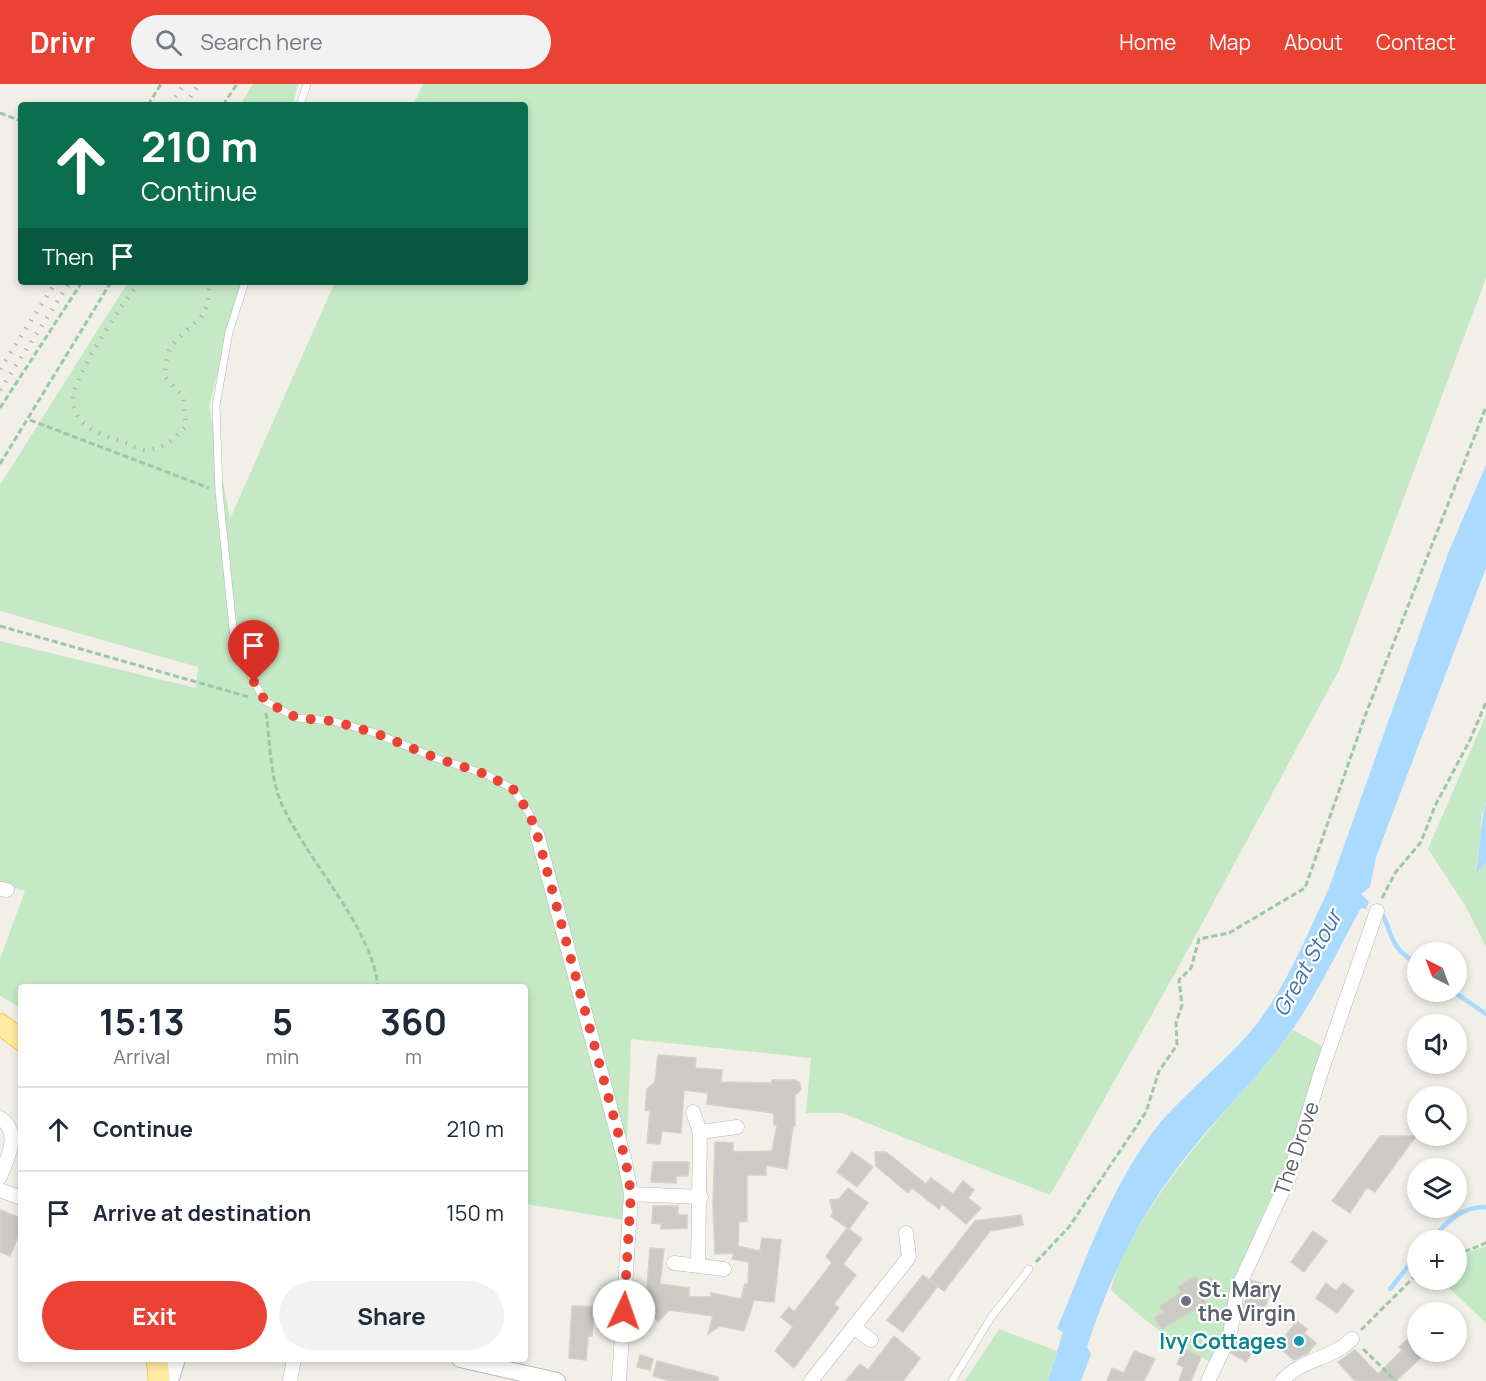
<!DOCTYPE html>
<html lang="en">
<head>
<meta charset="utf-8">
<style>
  body { margin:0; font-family:Manrope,sans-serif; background:#f2f2f3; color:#1f2937; height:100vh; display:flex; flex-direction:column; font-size:22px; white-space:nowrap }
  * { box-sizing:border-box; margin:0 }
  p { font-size:20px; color:#747a83 }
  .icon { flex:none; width:33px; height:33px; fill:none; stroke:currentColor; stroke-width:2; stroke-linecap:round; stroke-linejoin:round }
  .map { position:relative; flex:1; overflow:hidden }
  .side { position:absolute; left:18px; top:900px; width:510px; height:378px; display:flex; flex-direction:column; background:#fff; border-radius:6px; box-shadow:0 3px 9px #0003 }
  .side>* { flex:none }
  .guide { position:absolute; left:18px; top:18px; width:510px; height:183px; border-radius:6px; box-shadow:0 3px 9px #0003; background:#0b6e4f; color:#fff; overflow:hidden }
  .needle { width:39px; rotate:318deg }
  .tools { position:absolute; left:1407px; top:858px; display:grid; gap:12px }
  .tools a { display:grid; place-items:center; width:60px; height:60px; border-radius:50%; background:#fff; box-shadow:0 3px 9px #0003; font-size:30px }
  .pin { position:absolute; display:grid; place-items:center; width:51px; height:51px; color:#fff; margin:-62px -26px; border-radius:50% 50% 50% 0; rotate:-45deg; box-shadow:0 0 6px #0007 }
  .pin .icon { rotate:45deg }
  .me { position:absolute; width:66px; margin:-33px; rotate:3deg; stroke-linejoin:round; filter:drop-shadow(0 0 4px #0008) }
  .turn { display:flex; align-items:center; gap:21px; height:126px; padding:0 24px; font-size:27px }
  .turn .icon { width:78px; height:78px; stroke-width:2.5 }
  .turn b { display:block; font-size:42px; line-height:51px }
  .then { display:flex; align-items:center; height:57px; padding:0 24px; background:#0003; gap:12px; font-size:22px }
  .eta { display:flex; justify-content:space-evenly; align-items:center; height:102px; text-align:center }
  .eta b { font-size:36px; font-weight:700; line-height:42px }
  .cta { display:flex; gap:12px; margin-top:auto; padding:12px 24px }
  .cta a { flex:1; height:69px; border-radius:36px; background:#ea4335; color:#fff; font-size:24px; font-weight:700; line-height:69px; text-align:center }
  .cta a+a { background:#f2f2f3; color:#1f2937 }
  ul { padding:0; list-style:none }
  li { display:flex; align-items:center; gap:18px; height:84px; padding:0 24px; border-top:2px solid #e0e1e3 }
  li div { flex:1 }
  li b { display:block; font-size:22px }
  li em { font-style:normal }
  header { display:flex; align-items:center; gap:36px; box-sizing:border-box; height:84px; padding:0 30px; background:#ea4335; color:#fff }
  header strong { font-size:28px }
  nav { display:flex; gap:33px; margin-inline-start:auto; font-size:21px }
  .search { width:420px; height:54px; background:#f2f2f3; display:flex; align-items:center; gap:15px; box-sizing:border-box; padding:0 21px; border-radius:33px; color:#747a83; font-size:22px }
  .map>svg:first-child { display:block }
  .green { fill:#c5e8c5 }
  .water { fill:#aadaff }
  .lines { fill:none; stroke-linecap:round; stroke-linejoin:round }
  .stream { stroke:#aadaff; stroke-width:4.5 }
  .building { fill:#cccac5; stroke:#d6d1c6; stroke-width:1.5 }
  .service-casing { stroke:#b5b8bc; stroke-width:8 }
  .minor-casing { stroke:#b5b8bc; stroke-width:15 }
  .tertiary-casing { stroke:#b5b8bc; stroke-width:18 }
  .trunk-casing { stroke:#f9ab00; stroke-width:22 }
  .path { stroke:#9cc7a9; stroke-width:3; stroke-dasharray:6 3; stroke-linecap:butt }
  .service { stroke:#fff; stroke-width:7 }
  .minor { stroke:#fff; stroke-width:14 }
  .tertiary { stroke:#fff; stroke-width:16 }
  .trunk { stroke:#feeaa1; stroke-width:21 }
  .rail { stroke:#b6b7b8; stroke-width:4.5; stroke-dasharray:1.5 8; stroke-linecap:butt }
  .route { stroke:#ea4335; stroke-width:10; stroke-dasharray:0 18 }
  .worship-dot { fill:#6b7280; stroke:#fff; stroke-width:2 }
  .culture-dot { fill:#0f9aa8; stroke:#fff; stroke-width:2 }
  .labels { text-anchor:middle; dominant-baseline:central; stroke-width:4.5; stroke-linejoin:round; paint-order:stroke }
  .street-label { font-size:21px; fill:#5f6368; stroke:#fff }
  .worship-label { font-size:21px; font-weight:bold; fill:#5b616d; stroke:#fff; text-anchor:start }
  .culture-label { font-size:21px; font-weight:bold; fill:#0d838f; stroke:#fff; text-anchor:end }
  .water-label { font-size:22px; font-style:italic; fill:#4174aa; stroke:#fff }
</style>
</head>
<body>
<header>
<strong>Drivr</strong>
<div class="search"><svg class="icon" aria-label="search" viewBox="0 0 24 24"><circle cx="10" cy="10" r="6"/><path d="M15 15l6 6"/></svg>Search here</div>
<nav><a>Home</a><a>Map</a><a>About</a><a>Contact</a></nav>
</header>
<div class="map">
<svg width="1486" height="1297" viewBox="0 0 1486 1297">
  <rect width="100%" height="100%" fill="#f1efe8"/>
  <path class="green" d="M253 0H298L293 21H240Z
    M423 0H1486V194L1340 584 1178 884 1050 1111 842 1029H806L811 974 631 955 624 1136 525 1120V903H21V924L0 912V875L25 807 0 799V557L196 604 198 583 0 527V401L128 198H243L209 321 230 435 335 198H525V21H413Z
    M1486 631V718L1481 735 1482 751 1475 788 1486 779V863L1465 821 1428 765Z
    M1293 946 1324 963 1284 1084 1250 1160 1235 1206 1225 1249 1209 1277C1172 1258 1141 1234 1111 1206 1116 1180 1130 1158 1143 1136 1186 1066 1243 1010 1293 946Z
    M1486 1162V1239L1441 1196H1456L1457 1173Z
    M999 1245 1057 1267 1048 1297H965Z"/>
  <path class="water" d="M1486 381V484L1376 773 1370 803 1361 810 1369 818 1366 825 1361 824C1338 865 1319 908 1292 946 1259 993 1216 1033 1181 1079 1138 1134 1108 1197 1087 1263L1091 1270 1081 1297H1048L1063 1248 1057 1245C1084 1180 1108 1110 1150 1052 1176 1016 1214 988 1245 954 1283 912 1305 855 1329 804L1449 467Z
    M1486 718V779L1475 790C1481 766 1480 742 1486 718Z"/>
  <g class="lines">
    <path class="stream" d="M1381 829C1388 838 1388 847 1393 856 1398 867 1408 874 1418 881
      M1454 908 1486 930
      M1430 1156C1448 1138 1459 1123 1486 1123
      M1390 1205 1418 1170"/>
  </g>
  <path class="building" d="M658 971 696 974 695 984 722 986 721 998 772 999V996H795L800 999 801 1006 795 1011V1042H793L787 1085 766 1081V1091H747V1137L739 1138 738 1162 760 1167 762 1154 781 1156 774 1218 754 1216 744 1247 720 1242 708 1250 713 1232 669 1226 658 1238 653 1231 645 1229 650 1164 664 1165 660 1200 689 1204V1213H711V1209L741 1215 745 1200H748L749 1178 732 1175 734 1169 715 1170 713 1123 715 1058 733 1059V1068L772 1067 777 1041H774V1029L707 1020 708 1009 684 1006 681 1049 662 1047 660 1060 647 1059 650 1027 645 1026 647 1005 655 998Z
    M1380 1052H1416L1375 1108 1367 1103 1350 1129 1332 1117Z
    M852 1068 873 1083 857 1103 837 1088Z
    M875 1068H886L926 1100 931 1094 953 1110 963 1097 974 1106 968 1114 981 1124 966 1140 942 1120 939 1125 912 1104 908 1109 876 1082Z
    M653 1078H689L688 1092H676V1099L651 1098Z
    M848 1104 868 1119 849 1145 862 1155 843 1180 856 1191 834 1220 839 1224 794 1284 775 1267 793 1243 781 1233 789 1223 794 1228 832 1179 826 1172 847 1144 831 1132 833 1129 830 1116 839 1115Z
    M653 1122H678V1131H687V1144L661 1145V1140L652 1139Z
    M0 1126 21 1134V1145L10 1172 0 1168Z
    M1021 1131 1023 1141 990 1147 944 1207 929 1196 975 1137Z
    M1313 1147 1327 1157 1304 1188 1291 1178Z
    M923 1191 938 1202 903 1248 887 1236Z
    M1195 1192 1201 1200 1210 1193 1218 1205 1204 1215 1206 1219 1162 1245 1154 1234 1163 1228 1160 1222 1181 1208 1178 1203Z
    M1251 1196 1272 1202 1265 1223 1256 1221 1254 1228 1243 1225Z
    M1326 1199 1336 1207 1343 1199 1354 1207 1337 1229 1316 1214Z
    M572 1222 602 1223V1235H593L592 1252H588L586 1276 569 1274Z
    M1297 1237 1307 1245 1304 1249 1316 1259 1308 1269 1294 1276 1277 1262Z
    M1418 1246V1268H1427L1396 1297H1355L1338 1278 1355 1266 1378 1290 1402 1266 1399 1263Z
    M894 1252 920 1274 903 1297H846L860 1280 868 1286Z
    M1238 1254 1256 1263 1246 1278 1231 1269Z
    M1184 1264 1201 1273 1191 1297H1179L1184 1283 1177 1280Z
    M1134 1267 1155 1275 1144 1297H1107L1112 1284 1124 1289Z
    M640 1271 653 1275 650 1286 637 1283Z
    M657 1277 718 1293V1297H671L653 1292Z"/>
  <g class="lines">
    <g class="service-casing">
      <path id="service" d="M300 21 307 0
        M245 198 229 248 216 322 219 408 234 554 254 598 265 617 297 634 333 637 375 649 436 674 485 690 513 705 529 729 537 750
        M952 1297 992 1232 1029 1185"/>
    </g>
    <g class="minor-casing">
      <path id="minor" d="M537 750 625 1078 631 1110 619 1297
        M0 805 7 806
        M693 1028 700 1048 698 1182
        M0 1034C22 1048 7 1075 0 1093
        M700 1048 737 1043
        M0 1106 21 1114
        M631 1110 701 1113
        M674 1179 724 1185
        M853 1243 871 1256
        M290 1297 294 1275
        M811 1297 909 1173 906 1149
        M1208 1297 1230 1251 1237 1206 1289 1093 1321 988 1377 827
        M1282 1297C1301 1275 1331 1276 1352 1255"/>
    </g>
    <g class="tertiary-casing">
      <path id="tertiary" d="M460 1275 557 1297
        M170 1297 177 1275"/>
    </g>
    <g class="trunk-casing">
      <path id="trunk" d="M0 940 21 956
        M157 1275 159 1297"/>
    </g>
    <path class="path" d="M148 21 161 0
      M223 21 237 0
      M0 29 21 37
      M0 324 82 198
      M30 336 209 404
      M0 380 111 198
      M0 542 249 613
      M266 629C270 656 270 690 280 716 305 775 372 842 378 903
      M1382 814 1395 789 1421 758 1435 722 1470 656 1486 618
      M1456 1171 1486 1159
      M1036 1178 1069 1143 1146 1028 1159 987 1177 961 1176 939 1182 921 1179 896 1191 884 1199 855 1229 849 1305 804 1365 632 1486 323
      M1361 1246 1418 1189
      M1363 1265 1396 1297"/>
    <use href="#service" class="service"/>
    <use href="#minor" class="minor"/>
    <use href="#tertiary" class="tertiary"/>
    <use href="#trunk" class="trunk"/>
    <path class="rail" d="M170 21 184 0
      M185 21 199 0
      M139 198C123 219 72 293 73 317 75 345 105 352 127 359 133 362 142 367 148 366 166 364 174 355 186 342L183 313 165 293C166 285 166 272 170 265 189 235 211 242 209 198
      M0 285 56 198
      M0 306 70 198"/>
  </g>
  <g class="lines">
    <path class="route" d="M254 598 265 617 297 634 333 637 375 649 436 674 485 690 513 705 529 729 537 750 626 1078 631 1110 624 1227"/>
  </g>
  <circle class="worship-dot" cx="1186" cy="1217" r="6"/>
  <circle class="culture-dot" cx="1299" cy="1257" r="6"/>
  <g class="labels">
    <g class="street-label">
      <text transform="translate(1296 1064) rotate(-71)">The Drove</text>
    </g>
    <g class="worship-label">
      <text x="1198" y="1205">St. Mary<tspan x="1198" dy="24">the Virgin</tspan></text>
    </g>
    <g class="culture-label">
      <text x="1287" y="1257">Ivy Cottages</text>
    </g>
    <g class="water-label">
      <text transform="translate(1307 879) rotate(-61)">Great Stour</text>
    </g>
  </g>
</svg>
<div class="tools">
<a><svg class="needle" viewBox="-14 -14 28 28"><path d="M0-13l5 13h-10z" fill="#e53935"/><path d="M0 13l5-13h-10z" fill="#747a83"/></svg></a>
<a><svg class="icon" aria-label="sound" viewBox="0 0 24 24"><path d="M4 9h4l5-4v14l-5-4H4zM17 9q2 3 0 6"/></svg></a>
<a><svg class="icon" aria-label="search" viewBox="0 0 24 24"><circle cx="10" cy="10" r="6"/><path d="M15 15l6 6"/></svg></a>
<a><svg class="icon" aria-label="layers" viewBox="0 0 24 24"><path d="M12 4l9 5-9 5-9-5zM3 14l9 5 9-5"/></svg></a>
<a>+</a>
<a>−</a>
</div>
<div class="pin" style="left:254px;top:598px;background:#d93025"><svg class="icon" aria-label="arrive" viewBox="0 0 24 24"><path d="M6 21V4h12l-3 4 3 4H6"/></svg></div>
<svg class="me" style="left:624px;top:1227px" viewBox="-20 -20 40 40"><circle r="19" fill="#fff"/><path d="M0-13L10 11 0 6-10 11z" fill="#ea4335"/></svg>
<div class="guide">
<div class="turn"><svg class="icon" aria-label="ahead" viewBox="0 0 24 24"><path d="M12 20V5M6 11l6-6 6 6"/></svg><div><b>210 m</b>Continue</div></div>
<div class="then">Then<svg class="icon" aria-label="arrive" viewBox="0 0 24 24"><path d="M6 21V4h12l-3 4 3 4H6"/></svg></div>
</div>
<section class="side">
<div class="eta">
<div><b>15:13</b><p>Arrival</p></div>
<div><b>5</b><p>min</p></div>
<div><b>360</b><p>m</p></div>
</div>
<ul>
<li><svg class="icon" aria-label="ahead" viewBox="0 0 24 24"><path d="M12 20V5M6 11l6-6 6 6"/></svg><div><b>Continue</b></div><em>210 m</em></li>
<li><svg class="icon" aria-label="arrive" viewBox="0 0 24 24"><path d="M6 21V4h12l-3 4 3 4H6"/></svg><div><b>Arrive at destination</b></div><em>150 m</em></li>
</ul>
<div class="cta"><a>Exit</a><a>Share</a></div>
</section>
</div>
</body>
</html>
